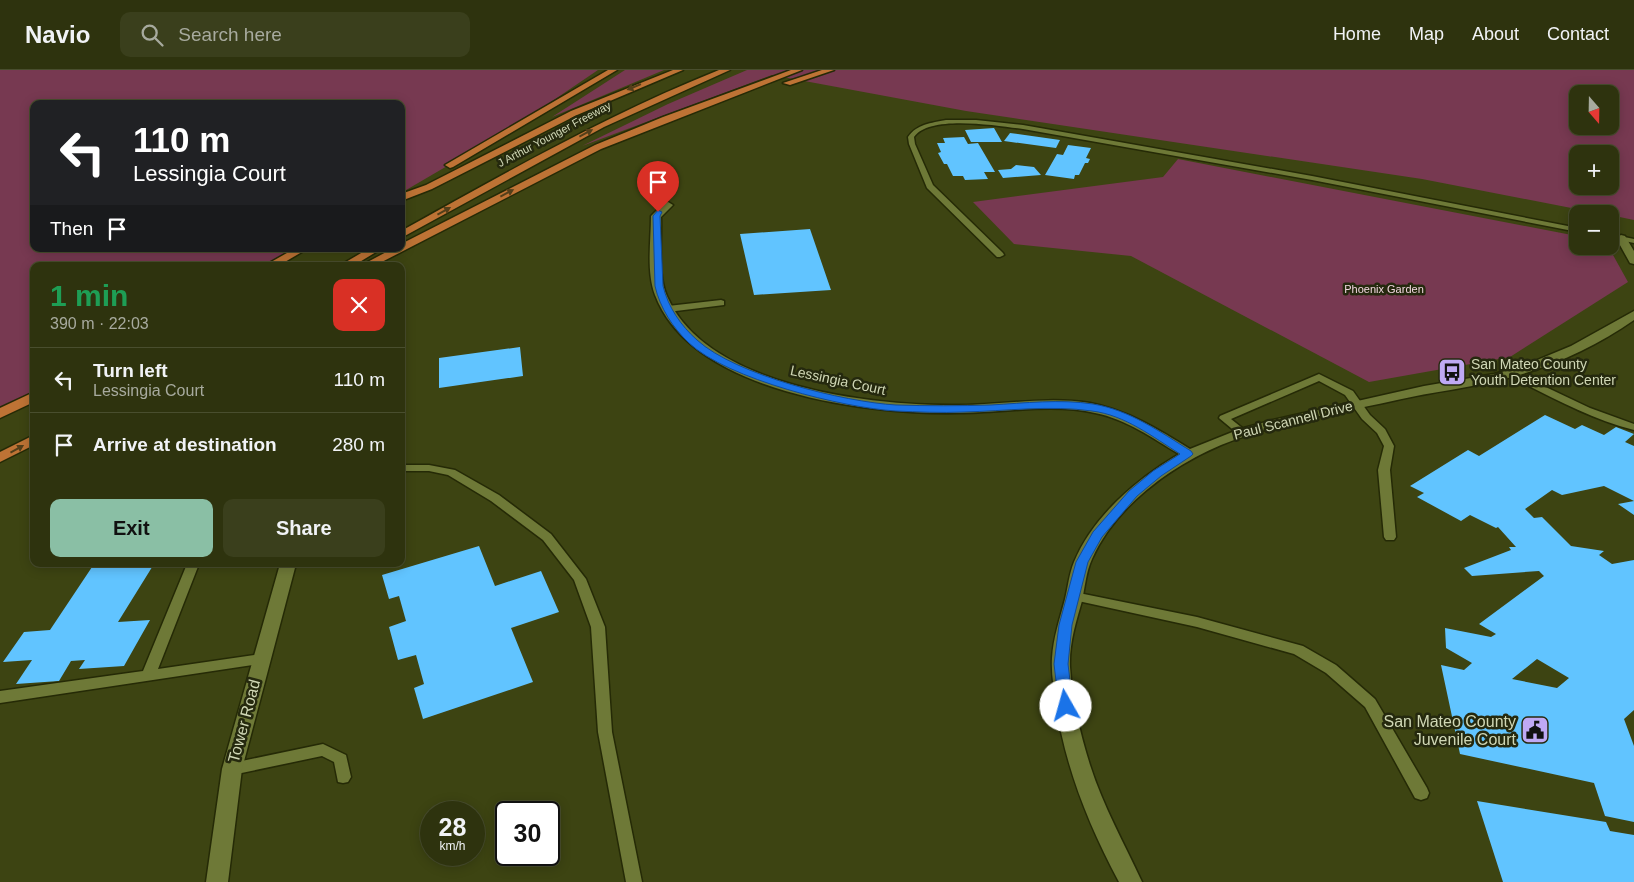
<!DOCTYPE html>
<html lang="en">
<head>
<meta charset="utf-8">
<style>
  body { margin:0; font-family:Arial,sans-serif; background:#3a3f1c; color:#f1f3f6; height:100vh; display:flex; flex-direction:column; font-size:19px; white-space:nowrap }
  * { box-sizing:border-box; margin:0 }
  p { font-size:16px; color:#a7aa9e }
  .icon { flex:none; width:28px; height:28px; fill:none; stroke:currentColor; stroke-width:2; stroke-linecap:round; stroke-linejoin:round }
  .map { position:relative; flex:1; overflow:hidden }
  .drawer { position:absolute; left:30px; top:192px; width:375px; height:305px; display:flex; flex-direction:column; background:#2e330e; border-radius:10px; box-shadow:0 2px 12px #0003,0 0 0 1px #494e2e }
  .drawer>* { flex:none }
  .banner { position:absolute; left:30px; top:30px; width:375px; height:152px; border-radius:10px; box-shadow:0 2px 12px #0003,0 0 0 1px #494e2e; background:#202124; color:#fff; overflow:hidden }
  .needle { width:32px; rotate:160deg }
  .controls { position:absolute; left:1569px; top:15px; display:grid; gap:10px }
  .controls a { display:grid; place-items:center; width:50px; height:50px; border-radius:10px; background:#2e330e; box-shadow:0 2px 12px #0003,0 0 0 1px #494e2e; font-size:25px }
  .speed { position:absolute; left:420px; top:731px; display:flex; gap:10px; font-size:25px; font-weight:700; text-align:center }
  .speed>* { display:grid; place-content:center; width:65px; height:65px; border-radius:50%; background:#2e330e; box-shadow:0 2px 12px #0003,0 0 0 1px #494e2e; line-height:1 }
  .speed small { font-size:12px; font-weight:400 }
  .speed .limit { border:2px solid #111; border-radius:8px; background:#fff; color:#111 }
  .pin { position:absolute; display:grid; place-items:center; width:42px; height:42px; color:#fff; margin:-51px -21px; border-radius:50% 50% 50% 0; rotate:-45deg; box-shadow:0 0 5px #0007 }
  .pin .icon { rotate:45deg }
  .me { position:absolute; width:55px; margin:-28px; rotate:353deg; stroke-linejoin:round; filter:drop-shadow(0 0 4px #0008) }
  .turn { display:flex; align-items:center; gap:18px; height:105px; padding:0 20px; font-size:22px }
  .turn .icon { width:65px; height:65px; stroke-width:2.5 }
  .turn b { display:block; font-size:35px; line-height:42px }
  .then { display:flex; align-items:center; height:48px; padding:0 20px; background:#0003; gap:10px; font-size:19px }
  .round { display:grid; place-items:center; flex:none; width:52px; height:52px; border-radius:10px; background:#3a3f1c }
  .overview { display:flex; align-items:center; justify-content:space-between; height:85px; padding:0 20px }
  h1 { font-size:30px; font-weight:700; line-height:38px; color:#1e9e55 }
  .action { display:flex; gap:10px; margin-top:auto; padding:10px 20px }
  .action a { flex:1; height:58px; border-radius:10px; background:#8abfa5; color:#111; font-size:20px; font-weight:700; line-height:58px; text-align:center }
  .action a+a { background:#3a3f1c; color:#f1f3f6 }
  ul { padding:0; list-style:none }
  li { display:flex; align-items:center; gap:15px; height:65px; padding:0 20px; border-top:1px solid #494e2e }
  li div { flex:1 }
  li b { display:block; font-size:19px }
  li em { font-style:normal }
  header { display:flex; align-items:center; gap:30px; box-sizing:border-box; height:70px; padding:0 25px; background:#2e330e; border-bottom:1px solid #494e2e }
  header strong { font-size:24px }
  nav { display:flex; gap:28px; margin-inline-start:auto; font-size:18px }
  .search { width:350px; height:45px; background:#3a3f1c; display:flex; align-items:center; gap:12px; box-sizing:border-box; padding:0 18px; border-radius:10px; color:#a7aa9e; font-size:19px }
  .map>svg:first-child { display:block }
  .green { fill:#773951; fill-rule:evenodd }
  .building { fill:#61c4ff; fill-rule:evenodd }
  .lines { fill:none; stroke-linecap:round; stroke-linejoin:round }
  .lane-casing { stroke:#252a06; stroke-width:3 }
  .street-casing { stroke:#252a06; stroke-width:3 }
  .highway-casing { stroke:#252a06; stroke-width:3 }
  .lane { fill:#6e7937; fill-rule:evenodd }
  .street { fill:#6e7937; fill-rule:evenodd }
  .highway { fill:#be7335; fill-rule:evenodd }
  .oneway { fill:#533f1a }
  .route { fill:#1a73e8; stroke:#114b97 }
  .labels { text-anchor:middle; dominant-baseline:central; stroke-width:5; stroke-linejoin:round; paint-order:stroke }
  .far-street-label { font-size:11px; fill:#d0d7b5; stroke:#25290e }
  .far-park-label { font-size:11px; fill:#f1d7df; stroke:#25290e }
  .poi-label { font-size:14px; fill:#d0d7b5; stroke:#25290e; text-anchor:start }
  .street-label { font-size:14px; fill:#d0d7b5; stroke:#25290e }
  .near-street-label { font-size:16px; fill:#d0d7b5; stroke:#25290e }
  .near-poi-label { font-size:16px; fill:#d0d7b5; stroke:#25290e; text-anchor:end }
</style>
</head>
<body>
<header>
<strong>Navio</strong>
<div class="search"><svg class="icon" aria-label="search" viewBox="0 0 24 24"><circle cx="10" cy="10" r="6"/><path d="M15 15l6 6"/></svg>Search here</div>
<nav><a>Home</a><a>Map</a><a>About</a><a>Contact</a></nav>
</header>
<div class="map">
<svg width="1634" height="812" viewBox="0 0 1634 812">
  <rect width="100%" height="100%" fill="#3d4412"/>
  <path class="green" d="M0 0H598L514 57 401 123V34H34V179H302L270 196H34V325L0 343Z
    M625 0H664L552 47Z
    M747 0H1634V150L1610 145V144H1602L1422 109 966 41 772 5 582 76 668 34ZM1578 24H1610V56H1578ZM1578 84H1610V116H1578Z
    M1178 89 1577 166 1578 176H1608L1628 212 1510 287 1369 312 1131 186 1014 174 973 132 1163 107Z"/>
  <path class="building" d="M994 58 1002 72H971L965 60Z
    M1010 63 1060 70 1056 78 1004 71Z
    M964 67 968 74 978 73 995 102H984L988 109 965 110 963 106H953L947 94H944L938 83 941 82 937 73H945L943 68Z
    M1068 75 1091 78 1086 88 1090 89 1088 93H1085L1079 105H1075L1074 109 1045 105 1057 84 1063 85Z
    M1016 95 1034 97 1041 105 1003 108 998 100 1011 99Z
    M810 159 831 220 754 225 740 164Z
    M520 277 523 306 439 318V288Z
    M1545 345 1575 359 1582 355 1604 365 1616 357 1634 364 1625 372 1634 376V445L1618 434 1634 431 1604 416 1562 425 1552 420 1525 439 1534 448 1542 447 1571 476 1604 481 1599 485 1612 494 1634 490V640L1624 649 1634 676V752L1605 746 1594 713 1460 684 1441 595 1464 600 1472 593 1446 578 1445 558 1491 567 1496 564 1479 554 1544 506 1539 501 1472 506 1464 498 1511 480 1509 477H1516L1498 457 1496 458 1470 445 1461 451 1417 427 1424 423 1410 416 1468 380 1479 386ZM1537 589 1569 608 1557 618 1512 609Z
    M479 476 495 516 541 501 559 542 511 558 533 612 423 649 414 618 424 614 416 585 398 590 389 557 406 551 399 526 389 529 382 505Z
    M94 494H154L118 552 150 550 124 596 79 599 85 590 71 591 59 611 16 614 32 590 3 592 24 562 50 560Z
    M1477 731 1606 752 1610 761 1634 765V812H1503Z"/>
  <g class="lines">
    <g class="lane-casing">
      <path id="lane" d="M946 50H976L1023 55 1312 106 1578 158V162L1312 110 1023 59C999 56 929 44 914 67L915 74 933 115 1003 183 1004 185 1000 187H997L927 118 909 74 908 67C917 54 931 53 946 50Z
        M1610 164 1634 169V173L1610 168Z
        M721 230 724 231V235L668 242 664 239 668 236Z
        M1512 301 1590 338 1634 354V360C1590 349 1549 326 1509 306L1507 304Z
        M1319 304 1353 321 1370 345 1385 359 1394 376 1390 400 1396 467 1394 470H1386L1384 467 1378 400 1384 376 1377 363 1362 349 1345 325 1319 311 1231 349 1246 361 1241 364 1237 363 1219 348 1220 346Z
        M401 395H429L455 400 499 425 551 464 586 509 605 557 612 662 642 812H626L598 662 591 557 574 510 543 470 491 431 448 405 429 401H401Z
        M187 494H199L158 599 261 584 266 585 268 589 266 593 0 633V621L143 601Z
        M1074 522 1197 547 1303 576 1336 595 1375 629 1427 718 1429 723 1427 728 1421 730 1415 728 1365 637 1326 603 1294 584 1197 557 1069 529 1068 526 1069 523Z
        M323 674 346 685 351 707 348 712 343 713 338 712 334 692 322 686 232 705 227 703 224 699 227 695 232 693Z"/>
    </g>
    <g class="street-casing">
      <path id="street" d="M668 132 673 135 661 147C662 171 657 203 667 226 706 317 871 336 958 335 1002 335 1047 326 1090 333 1127 340 1158 359 1190 379L1240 359 1273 350 1424 316 1494 304 1523 296 1571 276 1634 241V250C1595 277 1550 298 1504 309 1469 318 1432 322 1397 330 1338 343 1276 352 1221 375 1169 397 1115 437 1092 489 1086 502 1085 517 1082 531 1076 552 1069 574 1070 597 1072 629 1080 663 1090 695 1103 736 1124 773 1142 812H1119C1089 756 1065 697 1056 634 1054 619 1051 603 1052 588 1053 568 1060 548 1065 529 1068 517 1069 504 1074 492 1093 446 1137 409 1179 384 1152 368 1126 349 1095 343 1051 333 1004 343 959 343 869 345 692 323 655 225 646 201 651 171 651 146L664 133Z
        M1621 165 1625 166 1634 181V194L1630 193 1616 168Z
        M280 494H296L242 699 228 812H206L222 699Z"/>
    </g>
    <g class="highway-casing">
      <path id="highway" d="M608 0H617L453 97 450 98 445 95Z
        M673 0H683L577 45 432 119 401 131V124L426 115 571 41Z
        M719 0H730L604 57 401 168V161C505 103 609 44 719 0Z
        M791 0H802L601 79 374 196H360L392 179H401V174L595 75 663 47Z
        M822 0H834L790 15 783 13Z
        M294 179H307L278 196H264Z
        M368 179H381L353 196H339Z
        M34 322V332L0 348V338Z
        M34 365V375L0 392V382Z"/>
    </g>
    <use href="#lane" class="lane"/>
    <use href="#street" class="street"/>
    <use href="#highway" class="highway"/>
  </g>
  <defs><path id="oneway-solid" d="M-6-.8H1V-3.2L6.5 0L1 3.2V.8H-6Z" transform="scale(1.25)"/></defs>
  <g class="oneway">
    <use href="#oneway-solid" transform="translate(634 17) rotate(158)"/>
    <use href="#oneway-solid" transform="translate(586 63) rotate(-28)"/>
    <use href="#oneway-solid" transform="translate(507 123) rotate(-28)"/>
    <use href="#oneway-solid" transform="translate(444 141) rotate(-29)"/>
    <use href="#oneway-solid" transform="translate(17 379) rotate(-29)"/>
  </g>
  <path class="route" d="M658 140 662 142 660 146 663 216C668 237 681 256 697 270 735 305 844 332 896 335 928 336 959 336 991 335 1025 333 1060 329 1093 334 1130 340 1160 362 1191 381L1193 384 1191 386 1161 406 1137 426 1102 467 1088 492 1072 555 1068 594 1073 636 1071 640 1066 641 1061 640 1059 636 1054 594 1059 555 1076 492 1093 462 1129 421 1153 401 1180 384C1153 367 1125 345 1092 341 1050 335 1006 341 964 342 941 343 918 342 896 341 844 338 727 309 689 273 673 258 660 238 655 216L653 146Z"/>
  <defs>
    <g id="bus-square" transform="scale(1.4375)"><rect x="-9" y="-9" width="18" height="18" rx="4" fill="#bfa9f4" stroke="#25290e"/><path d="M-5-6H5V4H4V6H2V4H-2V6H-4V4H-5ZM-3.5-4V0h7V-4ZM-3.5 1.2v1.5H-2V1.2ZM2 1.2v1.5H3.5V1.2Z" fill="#111"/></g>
    <g id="civic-square" transform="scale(1.4375)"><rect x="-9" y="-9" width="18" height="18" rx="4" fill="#bfa9f4" stroke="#25290e"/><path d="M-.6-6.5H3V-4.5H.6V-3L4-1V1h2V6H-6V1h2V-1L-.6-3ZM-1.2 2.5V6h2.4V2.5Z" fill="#111"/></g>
  </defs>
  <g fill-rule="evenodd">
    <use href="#bus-square" x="1452" y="302"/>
    <use href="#civic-square" x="1535" y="660"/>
  </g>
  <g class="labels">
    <g class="far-street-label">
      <text transform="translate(554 64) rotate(-28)">J Arthur Younger Freeway</text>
    </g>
    <g class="far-park-label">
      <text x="1384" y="219">Phoenix Garden</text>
    </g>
    <g class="poi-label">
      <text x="1471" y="294">San Mateo County<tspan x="1471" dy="16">Youth Detention Center</tspan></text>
    </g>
    <g class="street-label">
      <text transform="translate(838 310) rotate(12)">Lessingia Court</text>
      <text transform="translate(1293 350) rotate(-14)">Paul Scannell Drive</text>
    </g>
    <g class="near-street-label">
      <text transform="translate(244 651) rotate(-75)">Tower Road</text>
    </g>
    <g class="near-poi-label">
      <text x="1516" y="651">San Mateo County<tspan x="1516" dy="18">Juvenile Court</tspan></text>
    </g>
  </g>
</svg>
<div class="controls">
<a><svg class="needle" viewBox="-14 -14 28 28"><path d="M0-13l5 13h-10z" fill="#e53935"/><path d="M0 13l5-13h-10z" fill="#a7aa9e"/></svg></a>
<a>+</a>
<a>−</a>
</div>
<div class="speed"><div>28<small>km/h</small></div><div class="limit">30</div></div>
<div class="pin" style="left:658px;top:142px;background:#d93025"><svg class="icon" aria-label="arrive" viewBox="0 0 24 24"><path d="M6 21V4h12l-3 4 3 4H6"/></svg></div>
<svg class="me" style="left:1066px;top:636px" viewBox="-20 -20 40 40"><circle r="19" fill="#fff"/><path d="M0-13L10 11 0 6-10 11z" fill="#1a73e8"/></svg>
<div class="banner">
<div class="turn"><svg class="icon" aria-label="left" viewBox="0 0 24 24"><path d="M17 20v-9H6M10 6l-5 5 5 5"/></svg><div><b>110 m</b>Lessingia Court</div></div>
<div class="then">Then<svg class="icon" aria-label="arrive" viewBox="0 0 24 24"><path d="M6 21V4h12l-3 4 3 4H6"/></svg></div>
</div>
<section class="drawer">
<div class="overview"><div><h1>1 min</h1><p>390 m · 22:03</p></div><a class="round" style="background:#d93025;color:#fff"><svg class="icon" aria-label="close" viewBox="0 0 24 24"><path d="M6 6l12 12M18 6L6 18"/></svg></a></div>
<ul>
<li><svg class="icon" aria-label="left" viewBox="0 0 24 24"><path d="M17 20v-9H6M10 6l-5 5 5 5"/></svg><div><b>Turn left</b><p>Lessingia Court</p></div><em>110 m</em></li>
<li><svg class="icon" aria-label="arrive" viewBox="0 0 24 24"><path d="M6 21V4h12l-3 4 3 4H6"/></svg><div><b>Arrive at destination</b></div><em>280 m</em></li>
</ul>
<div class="action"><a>Exit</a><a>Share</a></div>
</section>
</div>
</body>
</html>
